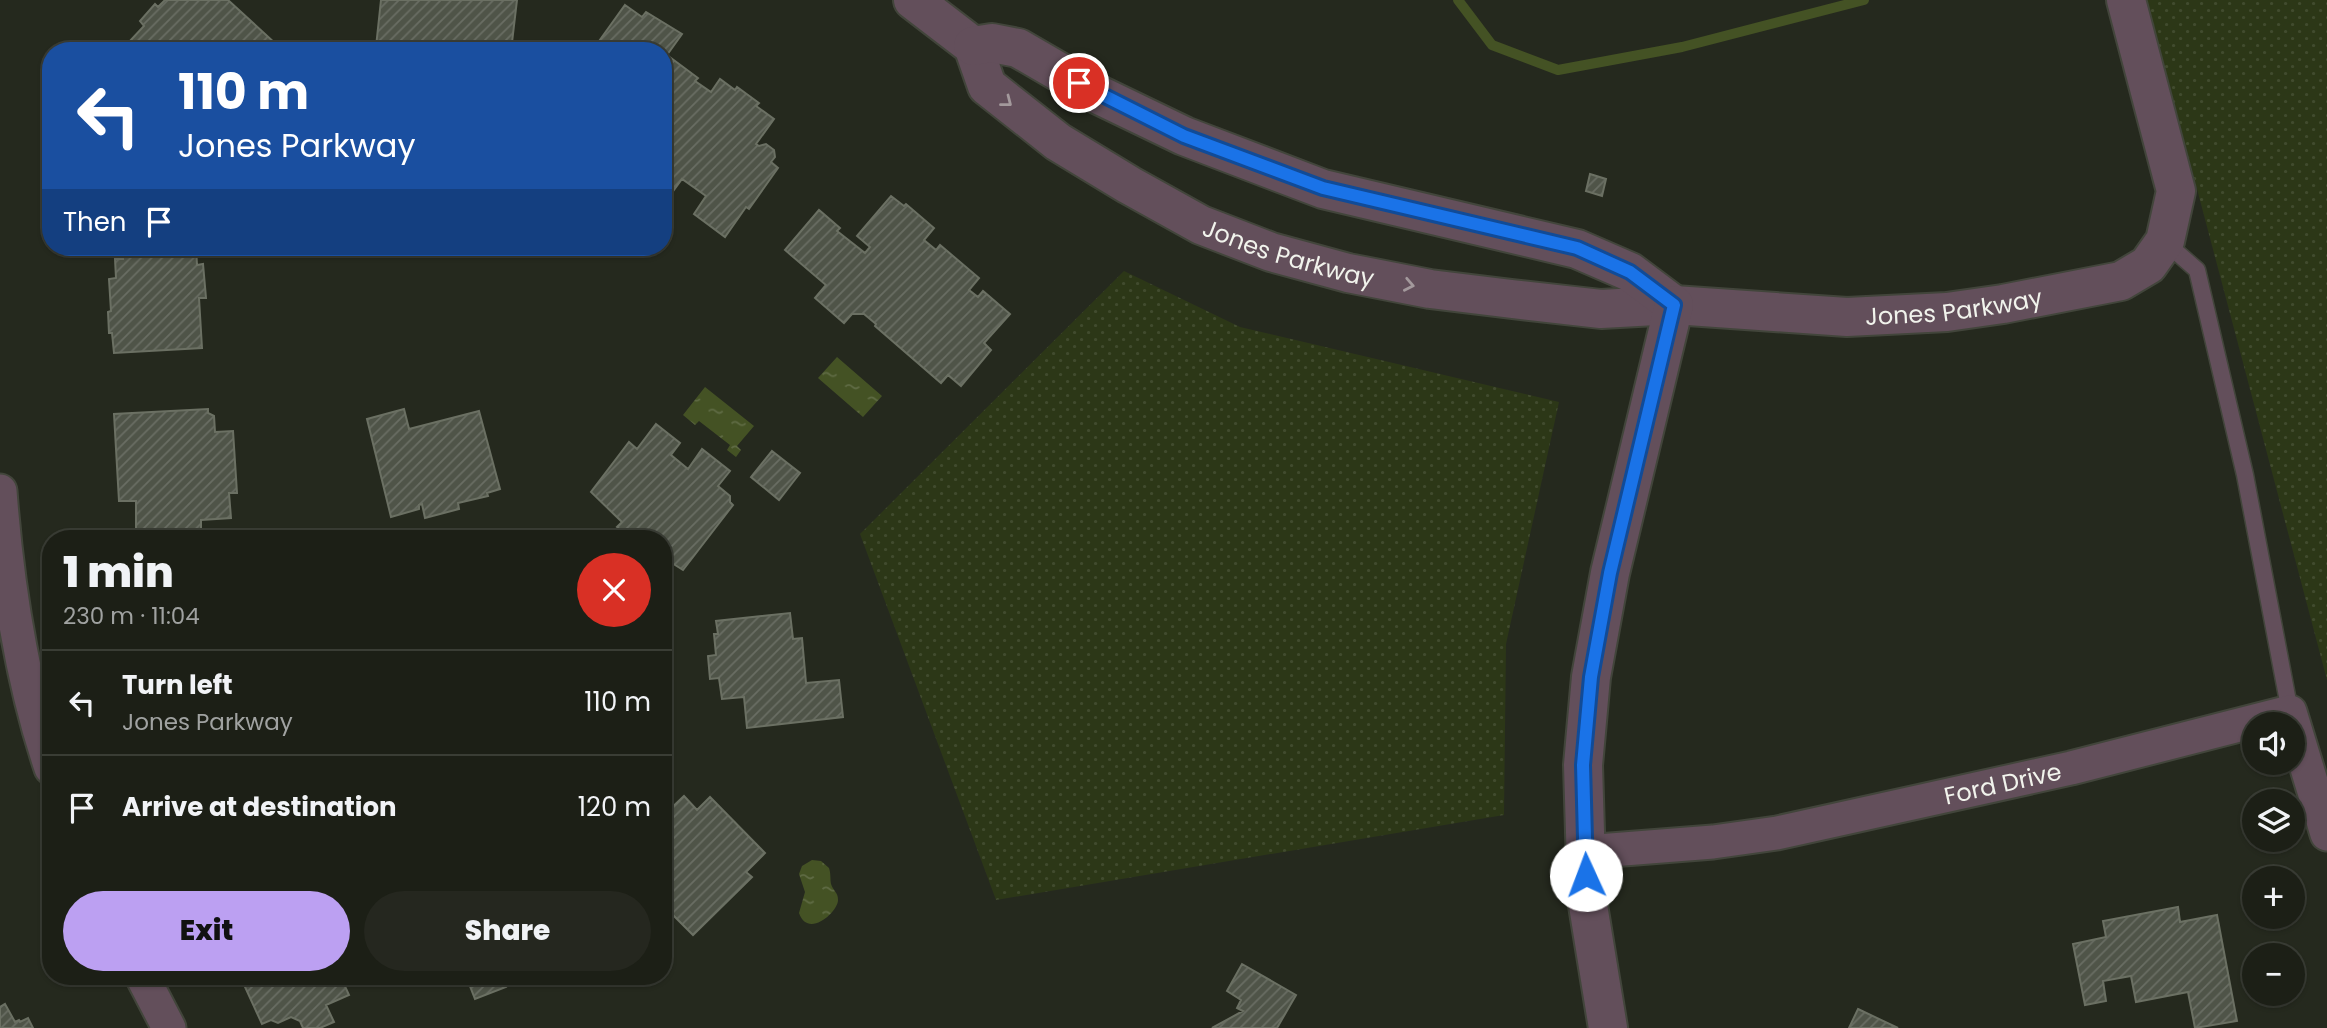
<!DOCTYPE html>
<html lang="en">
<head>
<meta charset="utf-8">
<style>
  body { margin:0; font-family:Poppins,sans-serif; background:#25271f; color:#f1f3f6; height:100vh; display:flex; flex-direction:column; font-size:26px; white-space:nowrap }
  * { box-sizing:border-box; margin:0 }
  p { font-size:23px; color:#a0a2a1 }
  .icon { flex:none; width:38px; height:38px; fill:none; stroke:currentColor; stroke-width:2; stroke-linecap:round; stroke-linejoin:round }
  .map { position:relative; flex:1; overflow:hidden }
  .drawer { position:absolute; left:42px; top:530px; width:630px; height:455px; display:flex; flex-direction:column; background:#1c1f16; border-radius:28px; box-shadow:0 2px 5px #0004,0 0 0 2px #3a3d35 }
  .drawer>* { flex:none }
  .hud { position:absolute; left:42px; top:42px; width:630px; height:214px; border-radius:28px; box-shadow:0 2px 5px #0004,0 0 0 2px #3a3d35; background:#1a4fa0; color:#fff; overflow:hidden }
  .controls { position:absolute; left:2242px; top:712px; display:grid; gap:14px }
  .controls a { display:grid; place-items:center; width:63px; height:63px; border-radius:50%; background:#1c1f16; box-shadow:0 2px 5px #0004,0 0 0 2px #3a3d35; font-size:35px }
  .pin { position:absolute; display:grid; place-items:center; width:60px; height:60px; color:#fff; margin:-30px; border:4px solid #fff; border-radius:50%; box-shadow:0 2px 7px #0007 }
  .me { position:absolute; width:77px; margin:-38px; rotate:358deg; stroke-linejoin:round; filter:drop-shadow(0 0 5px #0008) }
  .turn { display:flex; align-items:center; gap:24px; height:147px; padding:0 21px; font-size:32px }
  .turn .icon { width:91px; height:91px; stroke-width:2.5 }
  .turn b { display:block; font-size:49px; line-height:60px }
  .then { display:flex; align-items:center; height:66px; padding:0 21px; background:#0003; gap:14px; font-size:26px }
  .round { display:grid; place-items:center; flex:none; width:74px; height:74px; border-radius:37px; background:#25271f }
  .head { display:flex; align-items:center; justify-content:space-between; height:119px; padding:0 21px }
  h1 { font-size:42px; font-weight:800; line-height:52px }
  .primary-button { display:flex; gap:14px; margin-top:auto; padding:14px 21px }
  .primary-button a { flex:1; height:80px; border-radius:42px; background:#bca0f2; color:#111; font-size:28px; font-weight:800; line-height:80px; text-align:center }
  .primary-button a+a { background:#25271f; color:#f1f3f6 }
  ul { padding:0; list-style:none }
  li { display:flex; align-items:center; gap:21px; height:105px; padding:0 21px; border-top:2px solid #3a3d35 }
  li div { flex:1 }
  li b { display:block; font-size:26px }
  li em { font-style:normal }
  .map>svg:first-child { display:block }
  .grass { fill:url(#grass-dots) }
  .water { fill:url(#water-ripples) }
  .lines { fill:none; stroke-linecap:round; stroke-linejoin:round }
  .stream { stroke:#445224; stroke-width:10 }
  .building { fill:url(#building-hatch); stroke:#6b7063; stroke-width:2 }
  .service-casing { stroke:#42453b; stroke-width:19 }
  .minor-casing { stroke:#42453b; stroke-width:37 }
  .tertiary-casing { stroke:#42453b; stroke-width:42 }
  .service { stroke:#634f5b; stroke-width:16 }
  .minor { stroke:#634f5b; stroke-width:33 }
  .tertiary { stroke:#634f5b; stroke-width:38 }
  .oneway { stroke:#a3999c }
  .route-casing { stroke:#114b97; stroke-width:18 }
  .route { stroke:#1a73e8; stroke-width:12 }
  .labels { text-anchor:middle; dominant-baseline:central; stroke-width:7; stroke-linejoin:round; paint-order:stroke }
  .street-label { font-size:24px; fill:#f1f3ec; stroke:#1b1f14 }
</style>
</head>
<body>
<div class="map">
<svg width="2327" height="1028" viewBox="0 0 2327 1028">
  <defs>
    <pattern id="grass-dots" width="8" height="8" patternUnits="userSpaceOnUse" patternTransform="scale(1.75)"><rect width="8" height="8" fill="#2c3717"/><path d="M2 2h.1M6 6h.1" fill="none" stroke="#414b2e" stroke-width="1.8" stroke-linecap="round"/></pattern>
    <pattern id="water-ripples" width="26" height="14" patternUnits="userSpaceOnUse" patternTransform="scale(1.75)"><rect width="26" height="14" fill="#445224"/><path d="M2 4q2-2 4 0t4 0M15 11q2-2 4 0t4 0" fill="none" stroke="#5f6b44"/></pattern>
    <pattern id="building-hatch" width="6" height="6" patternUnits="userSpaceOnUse" patternTransform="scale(1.75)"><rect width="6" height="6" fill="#4f5448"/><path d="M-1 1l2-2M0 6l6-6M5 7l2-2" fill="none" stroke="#696d63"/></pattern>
  </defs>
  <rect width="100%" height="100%" fill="#25291e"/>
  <path class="grass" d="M2147 0H2327V680Z
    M1124 271 1240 327 1559 402 1506 644 1504 815 996 900 860 534Z"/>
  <path class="water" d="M837 357 882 396 863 417 818 378Z
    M705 387 754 426 737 446 741 450 736 457 727 450 730 445 699 421 695 425 683 415Z
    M812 860 821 861 829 868C831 874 830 879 831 884 833 891 838 892 838 900 838 912 808 939 799 913L805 892 799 874 802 866Z"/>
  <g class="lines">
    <path class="stream" d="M1458 0 1492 45 1558 70 1682 47 1864 0"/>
  </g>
  <path class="building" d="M165 0H228L276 44 270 51H120L123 47 127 51 132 45 129 42 144 26 140 21 155 4 158 7Z
    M381 0H517L511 51H379V48L376 47Z
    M625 5 642 17 646 12 682 34 667 55 698 78 695 81 711 92 720 79 735 90 737 87 759 103 756 106 774 119 756 144 759 146 766 144 774 150 775 157 771 162 778 168 749 209 746 207 725 237 694 214 706 196 682 179 663 205V51H607L597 44Z
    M1590 174 1606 179 1602 196 1586 191Z
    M891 196 904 206 906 204 934 228 924 240 936 250 940 245 979 278 969 290 978 297 983 291 1010 314 984 343 991 350 961 386 948 375 941 383 875 326 876 324 864 314H852L844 323 815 298 826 285 785 250 819 210 840 228 837 231 865 253 870 247 857 236Z
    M122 247H196L197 265 203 264 206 298H199L202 348 114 353 112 333H109L108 312 111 311 109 279 116 278 115 259H123Z
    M208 409V413L214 416 215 432 233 431 237 493H229L231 518 201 520V531L136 534V501H119L114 414Z
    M404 409 409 429 479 411 500 489 487 493 488 496 458 503 459 509 425 518 422 504 419 505V509L391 517 367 419Z
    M656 424 680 443 671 455 688 469 702 449 730 471 718 486 730 496V502L733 505 683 570 664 558 666 555 663 553V539H633L617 527 622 522 591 492 629 442 637 449Z
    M772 451 800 473 779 500 751 477Z
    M790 613 793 639 802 638 806 683 839 680 843 717 747 728 744 697 722 699 719 678 710 679 708 656 716 655 714 634H718L716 621Z
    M684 796 697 810 710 797 765 853 746 872 752 877 693 935 663 905V816Z
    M2178 907 2180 922 2217 915 2237 1021 2195 1028 2188 992 2136 1002 2131 976 2103 981 2106 1001 2085 1005 2073 944 2106 937 2103 921Z
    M1242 964 1296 995 1277 1028H1212L1243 1011 1237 1008 1241 1000 1227 991Z
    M240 976H355L343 982 349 995 326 1005 334 1022 320 1028H303L300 1021 291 1017 278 1023 271 1020 262 1024Z
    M437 976H457L440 983Z
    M466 976H502L506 987 475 999Z
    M5 1004 15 1022 19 1020 20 1022 28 1018 33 1028H0V1007Z
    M1858 1009 1898 1028H1849Z"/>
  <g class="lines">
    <g class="service-casing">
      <path id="service" d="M2165 242 2197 270 2245 475 2290 712"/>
    </g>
    <g class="minor-casing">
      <g id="minor">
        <path d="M0 491C7 585 21 679 51 768"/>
        <path id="s1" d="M1585 852 1713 842 1777 833 2071 768 2290 712 2327 834"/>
        <path d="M142 976 169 1028"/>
      </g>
    </g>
    <g class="tertiary-casing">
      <g id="tertiary">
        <path id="s2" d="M913 0 973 46 987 86 1058 142 1129 185 1201 225 1271 252 1348 273 1430 289 1512 299 1601 309 1674 305 1847 317 1947 312 2003 304 2121 281 2148 265 2165 241 2176 191 2126 0"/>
        <path d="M973 46 992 43 1018 48 1099 95 1184 136 1323 189 1577 249 1630 272 1674 305"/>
        <path d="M1608 1028 1587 899 1583 765 1591 677 1610 573 1674 305"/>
      </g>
    </g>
    <use href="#service" class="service"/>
    <use href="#minor" class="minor"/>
    <use href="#tertiary" class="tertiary"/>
  </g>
  <defs><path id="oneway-chevron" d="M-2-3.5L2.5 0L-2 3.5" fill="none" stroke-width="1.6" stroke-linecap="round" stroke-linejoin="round" transform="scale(1.75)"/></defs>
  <g class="oneway">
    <use href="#oneway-chevron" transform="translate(1007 102) rotate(38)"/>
    <use href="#oneway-chevron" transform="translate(1409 285) rotate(11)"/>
  </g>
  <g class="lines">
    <g class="route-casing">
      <path id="route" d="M1079 83 1184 136 1323 188 1577 248 1630 272 1674 305 1610 573 1591 677 1583 765 1586 875"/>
    </g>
    <use href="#route" class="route"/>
  </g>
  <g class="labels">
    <g class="street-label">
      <text stroke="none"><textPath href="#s2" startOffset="466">Jones Parkway</textPath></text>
      <text stroke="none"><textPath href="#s2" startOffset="1138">Jones Parkway</textPath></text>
      <text stroke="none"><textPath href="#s1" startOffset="424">Ford Drive</textPath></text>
    </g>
  </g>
</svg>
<div class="controls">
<a><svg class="icon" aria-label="sound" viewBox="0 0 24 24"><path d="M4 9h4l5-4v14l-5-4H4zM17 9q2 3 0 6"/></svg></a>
<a><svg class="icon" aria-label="layers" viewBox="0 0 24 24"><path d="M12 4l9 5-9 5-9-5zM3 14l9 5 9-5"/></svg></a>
<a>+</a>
<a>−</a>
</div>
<div class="pin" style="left:1079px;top:83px;background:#d93025"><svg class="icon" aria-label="arrive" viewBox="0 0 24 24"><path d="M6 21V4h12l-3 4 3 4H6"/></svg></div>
<svg class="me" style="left:1586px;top:875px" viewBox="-20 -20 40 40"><circle r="19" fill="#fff"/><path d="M0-13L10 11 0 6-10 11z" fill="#1a73e8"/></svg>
<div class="hud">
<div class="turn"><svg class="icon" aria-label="left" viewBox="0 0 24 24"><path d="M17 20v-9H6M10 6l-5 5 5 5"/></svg><div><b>110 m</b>Jones Parkway</div></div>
<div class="then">Then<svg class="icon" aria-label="arrive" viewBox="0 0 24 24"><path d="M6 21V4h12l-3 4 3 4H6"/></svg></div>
</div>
<section class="drawer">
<div class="head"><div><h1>1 min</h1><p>230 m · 11:04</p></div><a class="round" style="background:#d93025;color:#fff"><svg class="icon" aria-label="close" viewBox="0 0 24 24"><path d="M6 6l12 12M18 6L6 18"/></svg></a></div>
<ul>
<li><svg class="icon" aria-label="left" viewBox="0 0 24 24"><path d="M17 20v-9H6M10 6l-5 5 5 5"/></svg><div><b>Turn left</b><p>Jones Parkway</p></div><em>110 m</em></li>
<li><svg class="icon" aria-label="arrive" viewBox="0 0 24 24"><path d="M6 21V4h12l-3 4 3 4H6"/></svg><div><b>Arrive at destination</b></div><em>120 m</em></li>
</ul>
<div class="primary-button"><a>Exit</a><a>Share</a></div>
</section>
</div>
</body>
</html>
